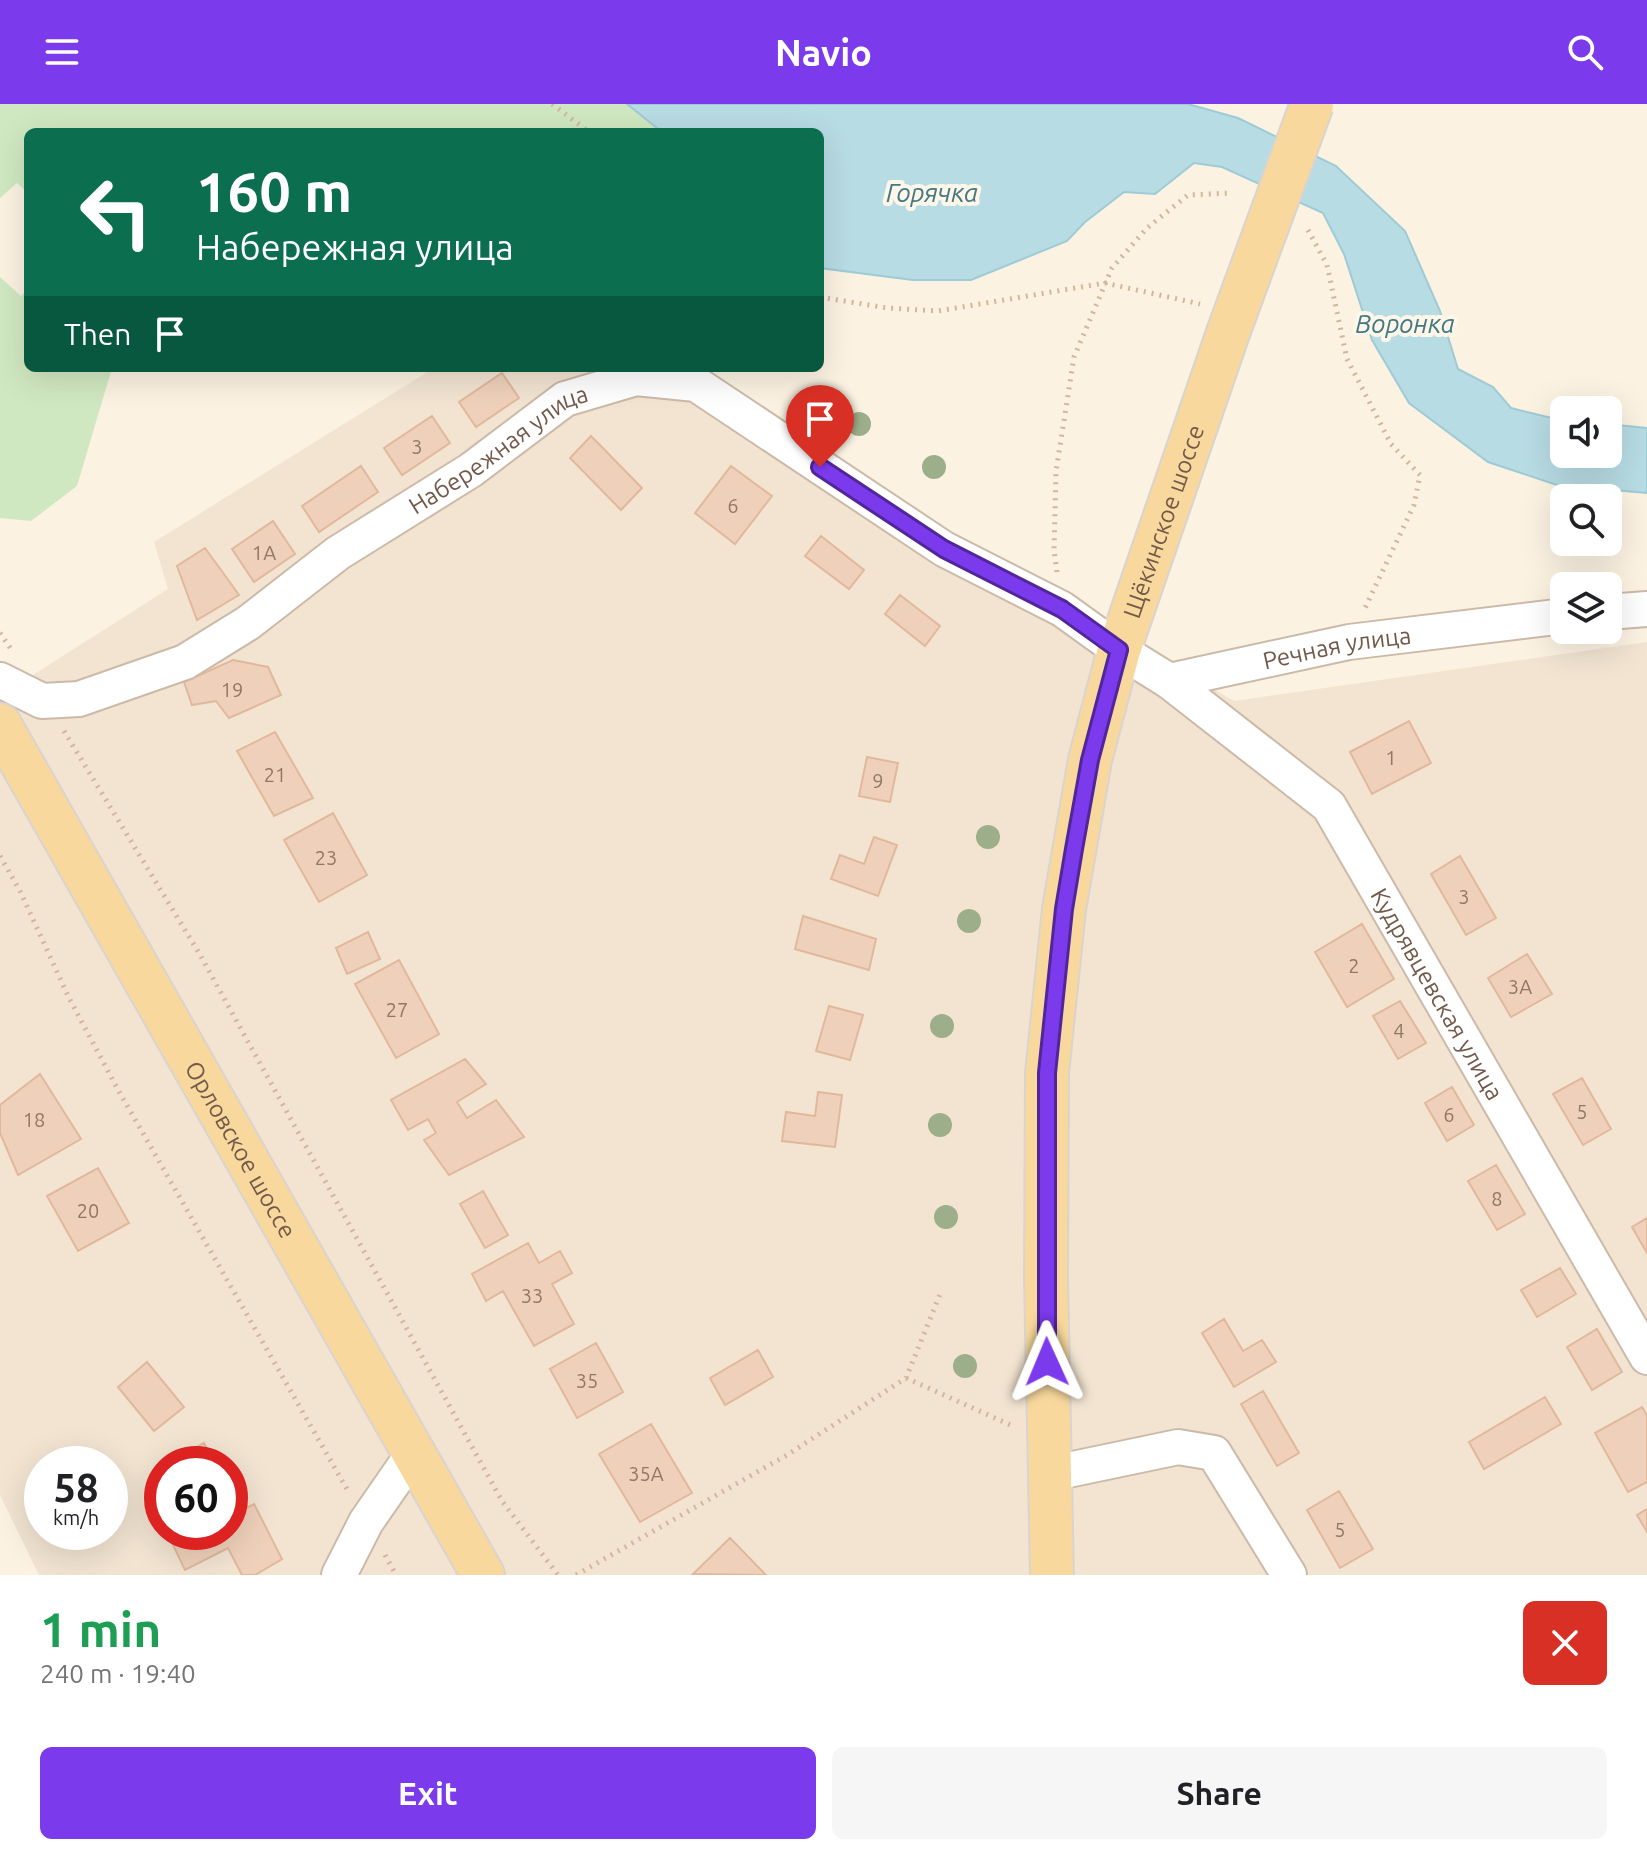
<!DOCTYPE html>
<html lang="en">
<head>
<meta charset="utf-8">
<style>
  body { margin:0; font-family:Ubuntu,sans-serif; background:#f6f6f6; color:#202124; height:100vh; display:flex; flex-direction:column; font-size:30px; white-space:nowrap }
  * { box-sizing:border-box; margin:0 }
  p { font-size:26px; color:#757577 }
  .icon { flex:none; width:44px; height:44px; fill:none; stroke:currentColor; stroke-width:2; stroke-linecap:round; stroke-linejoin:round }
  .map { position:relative; height:1471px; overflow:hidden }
  .panel { display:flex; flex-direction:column; background:#fff; flex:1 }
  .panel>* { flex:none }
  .top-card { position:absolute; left:24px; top:24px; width:800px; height:244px; border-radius:12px; box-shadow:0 8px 32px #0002; background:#0b6e4f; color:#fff; overflow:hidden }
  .tools { position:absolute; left:1550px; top:292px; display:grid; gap:16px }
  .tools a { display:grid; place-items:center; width:72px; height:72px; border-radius:12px; background:#fff; box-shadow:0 8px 32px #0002; font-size:40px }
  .speed { position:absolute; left:24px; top:1342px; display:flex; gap:16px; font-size:40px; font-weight:700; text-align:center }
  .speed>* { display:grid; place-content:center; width:104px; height:104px; border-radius:50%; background:#fff; box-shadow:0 8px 32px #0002; line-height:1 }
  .speed small { font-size:20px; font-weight:400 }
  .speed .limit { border:12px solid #d22; background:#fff; color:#111 }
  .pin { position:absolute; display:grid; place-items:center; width:68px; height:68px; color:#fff; margin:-82px -34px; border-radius:50% 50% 50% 0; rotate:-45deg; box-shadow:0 0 8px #0007 }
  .pin .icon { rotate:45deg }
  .me { position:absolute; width:88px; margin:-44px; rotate:359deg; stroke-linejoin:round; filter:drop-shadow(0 0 6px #0008) }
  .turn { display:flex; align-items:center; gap:28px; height:168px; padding:0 40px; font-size:36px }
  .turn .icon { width:104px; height:104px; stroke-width:2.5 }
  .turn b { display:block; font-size:56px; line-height:68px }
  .then { display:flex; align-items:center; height:76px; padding:0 40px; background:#0003; gap:16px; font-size:30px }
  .round { display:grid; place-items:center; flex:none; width:84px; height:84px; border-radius:12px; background:#f6f6f6 }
  .head { display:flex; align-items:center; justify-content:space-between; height:136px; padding:0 40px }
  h1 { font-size:48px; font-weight:600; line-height:60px; color:#1e9e55 }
  .cta { display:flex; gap:16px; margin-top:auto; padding:16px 40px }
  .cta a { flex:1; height:92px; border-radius:12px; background:#7c3aed; color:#fff; font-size:32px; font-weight:600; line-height:92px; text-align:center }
  .cta a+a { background:#f6f6f6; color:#202124 }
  header { display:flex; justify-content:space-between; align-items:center; height:104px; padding:0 40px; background:#7c3aed; color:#fff; font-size:36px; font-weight:600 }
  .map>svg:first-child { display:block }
  .residential { fill:#f2e4d1; fill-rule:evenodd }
  .green { fill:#d0e8c1 }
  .water { fill:#b8dce4; stroke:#9ecbd5; stroke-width:2 }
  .building { fill:#efd1bb; stroke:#e1b89c; stroke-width:2 }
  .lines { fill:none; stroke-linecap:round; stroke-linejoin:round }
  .minor-casing { stroke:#ccbaa9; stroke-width:38 }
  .major-casing { stroke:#dad4d0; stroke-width:46 }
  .path { stroke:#d4b59e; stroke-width:5; stroke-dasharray:2 6; stroke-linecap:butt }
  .minor { stroke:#fff; stroke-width:34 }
  .major { stroke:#f8d89c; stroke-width:42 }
  .major-bridge-casing { stroke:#dad4d0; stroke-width:46; stroke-linecap:butt }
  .major-bridge { stroke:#f8d89c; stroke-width:42 }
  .tree { fill:#9daf8a }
  .route-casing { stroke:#51269a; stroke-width:20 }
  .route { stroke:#7c3aed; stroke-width:14 }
  .labels { text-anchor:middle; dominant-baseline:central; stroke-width:8; stroke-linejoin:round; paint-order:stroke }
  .number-label { font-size:20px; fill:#917766 }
  .street-label { font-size:24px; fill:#72594a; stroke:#fef6e8 }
  .water-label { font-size:26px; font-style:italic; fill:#447885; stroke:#fef6e8 }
</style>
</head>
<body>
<header><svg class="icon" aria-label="menu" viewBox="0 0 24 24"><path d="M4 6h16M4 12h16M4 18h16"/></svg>Navio<svg class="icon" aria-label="search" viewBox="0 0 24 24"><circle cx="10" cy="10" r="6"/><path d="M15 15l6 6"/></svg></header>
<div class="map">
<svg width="1647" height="1471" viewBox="0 0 1647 1471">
  <rect width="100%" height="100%" fill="#fbf2e2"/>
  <path class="residential" d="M434 264H677L1234 597 1647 538V1471H39L0 1391V592L168 485 154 438ZM42 1360H110V1428H42ZM162 1360H230V1428H162Z"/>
  <path class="green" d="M0 0H627L663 28H28V89L17 79 0 94Z
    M0 173 21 192 28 185V264H112L77 382 31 417 0 414Z"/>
  <path class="water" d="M627 0H1188L1238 14 1336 62 1405 127 1440 207 1458 265 1493 283 1511 304 1564 317V350H1608V320L1647 324V389L1557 381 1488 358 1409 299 1372 236 1344 150 1323 109 1222 63 1194 59 1155 90 1124 88 1085 118 1067 137 971 176H913L820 164V28H662Z"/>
  <path class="building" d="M502 269 519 294 476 323 459 298Z
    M432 312 450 339 402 371 384 344Z
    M591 332 642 384 621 406 570 354Z
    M361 362 378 388 319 428 302 402Z
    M731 362 772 392 735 440 695 409Z
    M273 417 295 450 254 478 232 445Z
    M821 432 864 466 849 485 805 452Z
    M205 444 239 491 197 516 177 462Z
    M900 491 940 522 925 542 885 510Z
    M233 556 268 563 281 591 229 614 216 597 192 601 184 578Z
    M1409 617 1431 659 1372 690 1350 648Z
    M275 628 313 694 274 712 237 647Z
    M867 653 898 659 890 698 859 692Z
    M333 709 367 771 319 798 284 736Z
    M874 733 897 741 878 792 831 775 840 751 864 760Z
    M1460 752 1496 814 1466 831 1431 770Z
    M803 812 876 835 869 866 795 845Z
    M1362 820 1394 875 1347 903 1315 848Z
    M368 828 380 855 347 870 336 844Z
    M1527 850 1552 890 1511 913 1488 874Z
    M399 856 439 930 396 954 355 880Z
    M1400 897 1426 939 1398 955 1373 912Z
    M829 902 863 911 850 956 816 947Z
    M465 955 486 980 457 998 467 1014 496 996 524 1033 449 1071 424 1036 436 1029 428 1015 408 1026 391 996Z
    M40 970 81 1035 18 1071 0 1029V1001Z
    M1582 974 1611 1025 1583 1041 1553 990Z
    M1452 983 1474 1021 1447 1037 1425 999Z
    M818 988 842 991 835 1043 782 1037 786 1008 815 1012Z
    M1496 1061 1525 1110 1497 1126 1468 1077Z
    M98 1064 129 1119 78 1147 47 1092Z
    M483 1087 508 1131 485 1144 460 1100Z
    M1647 1114V1149L1632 1123Z
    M528 1139 539 1159 560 1147 572 1169 552 1180 574 1220 534 1242 503 1187 486 1197 472 1170Z
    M1560 1164 1576 1190 1537 1213 1521 1186Z
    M1224 1215 1243 1247 1262 1236 1276 1258 1234 1283 1202 1229Z
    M1597 1225 1622 1268 1592 1286 1567 1243Z
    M596 1239 623 1288 577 1314 550 1265Z
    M758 1246 773 1273 725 1301 710 1274Z
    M147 1258 184 1303 154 1327 118 1283Z
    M1263 1287 1299 1349 1277 1362 1241 1300Z
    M1545 1293 1561 1320 1484 1365 1469 1338Z
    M1642 1303 1647 1312V1378L1628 1388 1595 1329Z
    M651 1320 692 1389 640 1418 599 1350Z
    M204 1339 215 1360H175L173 1357Z
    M1339 1387 1373 1445 1340 1464 1307 1406Z
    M254 1400 282 1455 255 1471H242L228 1444 185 1466 173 1441 199 1428H230V1412Z
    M1647 1405V1428L1637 1411Z
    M730 1434 766 1471 693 1470Z"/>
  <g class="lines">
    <g class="minor-casing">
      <g id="minor">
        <path d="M1608 508 1647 505"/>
        <path id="s1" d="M0 576 42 597 79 595 185 558 248 519 338 449 471 366 565 295 636 274 696 280 944 445 1062 505 1119 546 1169 577 1349 538 1564 512"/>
        <path id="s2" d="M1169 577 1329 702 1647 1253"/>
        <path d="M1049 1370 1178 1343 1214 1349 1289 1471"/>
        <path d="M339 1471 366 1418 413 1350"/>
      </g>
    </g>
    <g class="major-casing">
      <g id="major">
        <path id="s3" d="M0 621 483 1471"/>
        <path id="s4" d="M1052 1471 1046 1175 1047 969 1064 805 1090 656 1119 546 1228 229"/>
      </g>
    </g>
    <path class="path" d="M552 0 589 28
      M1308 126 1327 161 1347 255 1391 340 1420 371 1414 401 1365 504
      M820 193 887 204 938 207 1105 179 1200 200
      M1057 468 1054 446 1056 367 1074 253 1112 164 1147 124 1188 91 1232 89
      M0 529 13 548
      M64 627 199 849 502 1397 558 1471
      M0 752 20 787 69 894 117 984 348 1387
      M906 1274 1015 1323
      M385 1451 396 1471
      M576 1471 787 1351 906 1274 941 1188"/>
    <use href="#minor" class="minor"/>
    <use href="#major" class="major"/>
    <g class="major-bridge-casing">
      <path id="major-bridge" d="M1228 229 1312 0"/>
    </g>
    <use href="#major-bridge" class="major-bridge"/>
  </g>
  <g class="tree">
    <circle cx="859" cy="320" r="12"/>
    <circle cx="934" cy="363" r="12"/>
    <circle cx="988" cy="733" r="12"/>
    <circle cx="969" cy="817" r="12"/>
    <circle cx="942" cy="922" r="12"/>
    <circle cx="940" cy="1021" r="12"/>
    <circle cx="946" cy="1113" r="12"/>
    <circle cx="965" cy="1262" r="12"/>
  </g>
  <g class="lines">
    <g class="route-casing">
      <path id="route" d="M820 363 944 445 1062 505 1119 546 1090 656 1074 745 1064 805 1047 969V1258"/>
    </g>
    <use href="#route" class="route"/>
  </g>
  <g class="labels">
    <g class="number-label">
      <text x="417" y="342">3</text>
      <text x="733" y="401">6</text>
      <text x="264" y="448">1А</text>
      <text x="232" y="585">19</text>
      <text x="1391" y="653">1</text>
      <text x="275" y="670">21</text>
      <text x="878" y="676">9</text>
      <text x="326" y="753">23</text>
      <text x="1464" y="792">3</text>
      <text x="1354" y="861">2</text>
      <text x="1520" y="882">3А</text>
      <text x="397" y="905">27</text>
      <text x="1399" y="926">4</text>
      <text x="1582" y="1007">5</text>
      <text x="1449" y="1010">6</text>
      <text x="34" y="1015">18</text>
      <text x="1497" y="1094">8</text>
      <text x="88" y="1106">20</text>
      <text x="532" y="1191">33</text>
      <text x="587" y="1276">35</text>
      <text x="646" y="1369">35А</text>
      <text x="1340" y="1425">5</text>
    </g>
    <g class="street-label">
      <text stroke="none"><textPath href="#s1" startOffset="576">Набережная улица</textPath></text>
      <text stroke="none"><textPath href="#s4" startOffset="1068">Щёкинское шоссе</textPath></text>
      <text stroke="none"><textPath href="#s1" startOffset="1524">Речная улица</textPath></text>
      <text stroke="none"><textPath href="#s2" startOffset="420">Кудрявцевская улица</textPath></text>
      <text stroke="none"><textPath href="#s3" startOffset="488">Орловское шоссе</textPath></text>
    </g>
    <g class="water-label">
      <text x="932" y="88">Горячка</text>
      <text x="1405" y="219">Воронка</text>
    </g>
  </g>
</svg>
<div class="tools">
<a><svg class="icon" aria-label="sound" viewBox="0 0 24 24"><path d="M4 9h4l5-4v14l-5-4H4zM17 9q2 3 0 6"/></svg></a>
<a><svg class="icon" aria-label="search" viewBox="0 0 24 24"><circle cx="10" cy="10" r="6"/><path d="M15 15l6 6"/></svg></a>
<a><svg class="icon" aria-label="layers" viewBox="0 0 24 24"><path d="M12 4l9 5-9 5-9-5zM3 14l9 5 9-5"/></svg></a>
</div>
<div class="speed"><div>58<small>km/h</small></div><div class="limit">60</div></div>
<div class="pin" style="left:820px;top:363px;background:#d93025"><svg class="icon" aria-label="arrive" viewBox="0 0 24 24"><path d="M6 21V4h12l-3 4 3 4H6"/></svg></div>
<svg class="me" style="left:1047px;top:1258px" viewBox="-20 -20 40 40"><path d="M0-17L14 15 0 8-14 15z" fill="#7c3aed" stroke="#fff" stroke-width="4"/></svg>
<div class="top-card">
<div class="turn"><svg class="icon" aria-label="left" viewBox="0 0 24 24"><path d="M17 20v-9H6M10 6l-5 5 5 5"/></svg><div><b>160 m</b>Набережная улица</div></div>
<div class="then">Then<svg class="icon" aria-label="arrive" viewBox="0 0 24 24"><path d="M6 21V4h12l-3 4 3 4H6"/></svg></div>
</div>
</div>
<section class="panel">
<div class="head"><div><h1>1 min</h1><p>240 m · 19:40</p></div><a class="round" style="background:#d93025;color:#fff"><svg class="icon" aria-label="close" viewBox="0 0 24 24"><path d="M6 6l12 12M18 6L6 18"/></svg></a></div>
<div class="cta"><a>Exit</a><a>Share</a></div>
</section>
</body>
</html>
